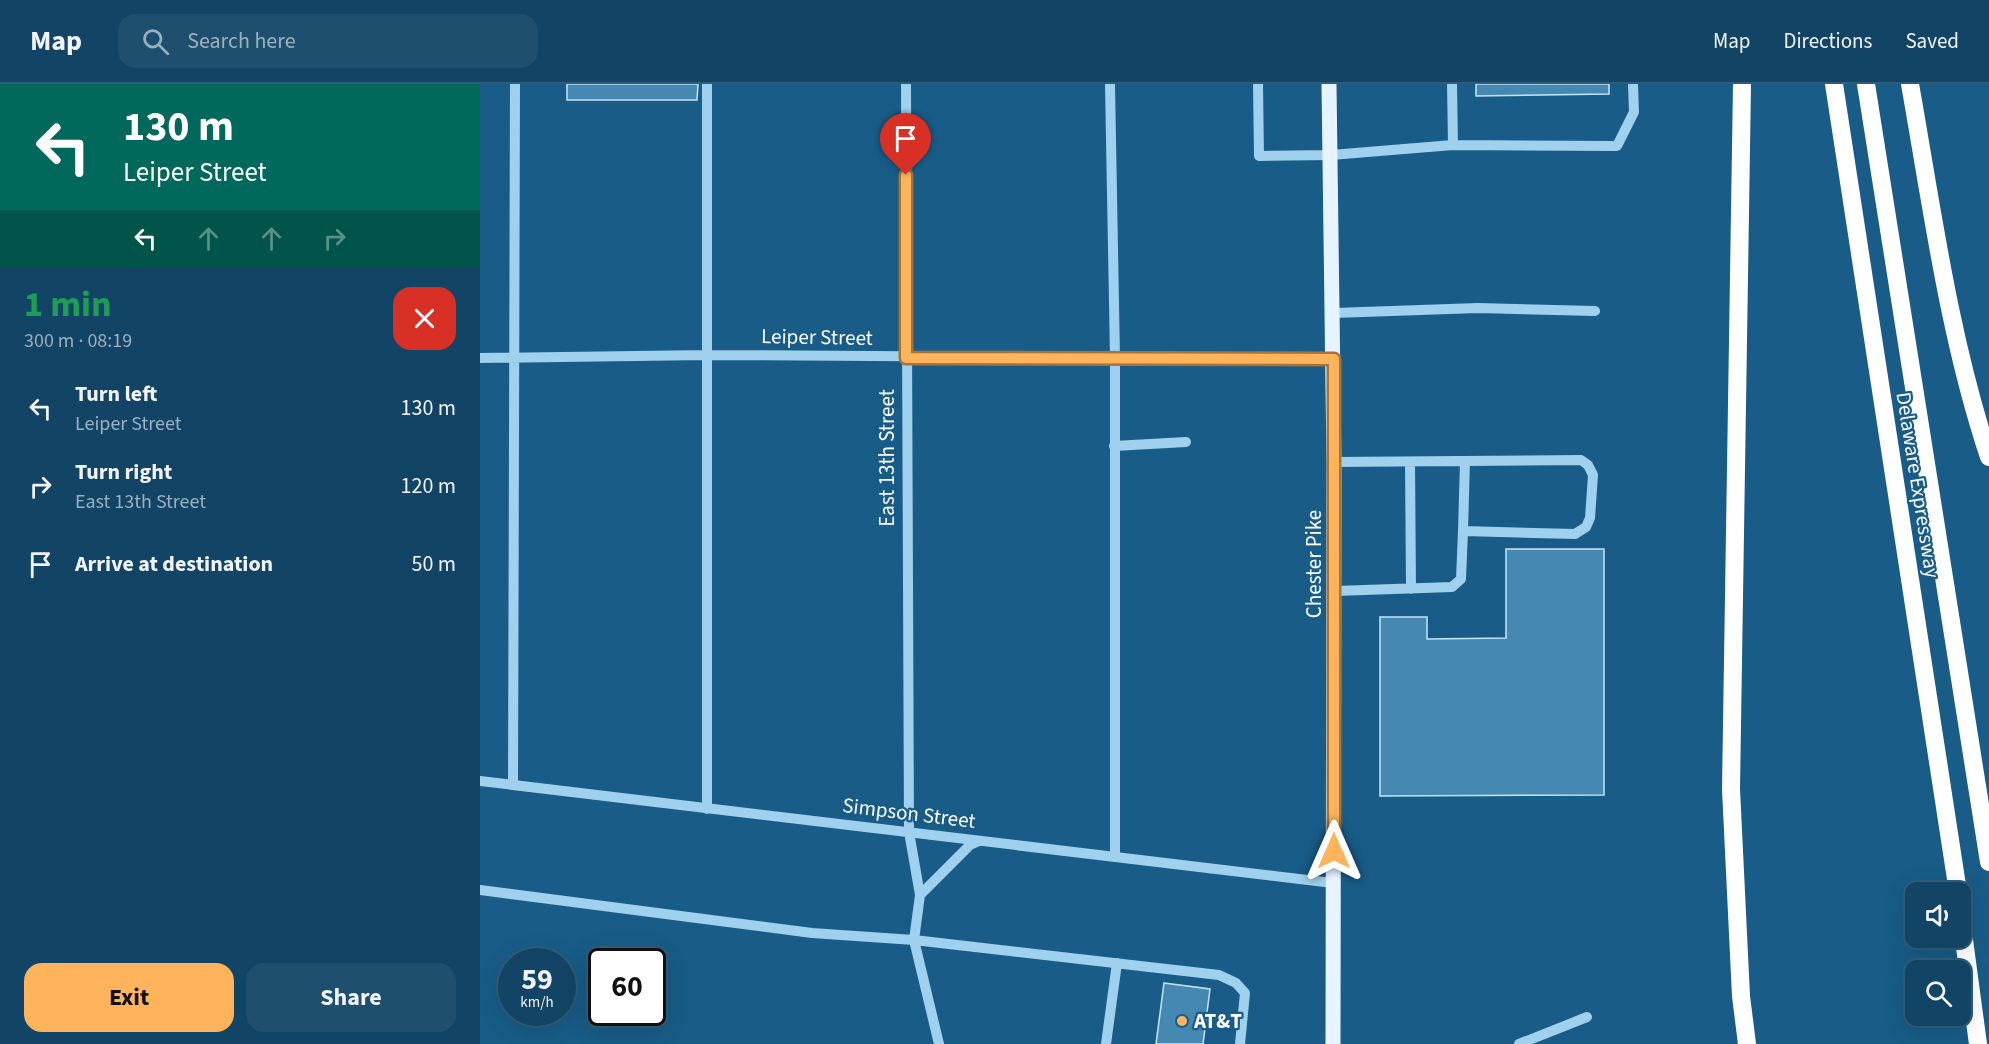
<!DOCTYPE html>
<html lang="en">
<head>
<meta charset="utf-8">
<style>
  body { margin:0; font-family:"Source Sans 3",sans-serif; background:#1f4f6e; color:#f1f3f6; height:100vh; display:flex; flex-direction:column; font-size:22px; white-space:nowrap }
  * { box-sizing:border-box; margin:0 }
  p { font-size:20px; color:#9cb1bf }
  .icon { flex:none; width:33px; height:33px; fill:none; stroke:currentColor; stroke-width:2; stroke-linecap:round; stroke-linejoin:round }
  .map { position:relative; flex:1; overflow:hidden }
  .side { display:flex; flex-direction:column; background:#124565; width:480px }
  .side>* { flex:none }
  .hud { background:#00695c; color:#fff; overflow:hidden }
  .tools { position:absolute; left:1425px; top:798px; display:grid; gap:12px }
  .tools a { display:grid; place-items:center; width:66px; height:66px; border-radius:12px; background:#124565; box-shadow:0 6px 24px #0002,0 0 0 2px #315d79; font-size:30px }
  .speed { position:absolute; left:18px; top:864px; display:flex; gap:12px; font-size:30px; font-weight:700; text-align:center }
  .speed>* { display:grid; place-content:center; width:78px; height:78px; border-radius:50%; background:#124565; box-shadow:0 6px 24px #0002,0 0 0 2px #315d79; line-height:1 }
  .speed small { font-size:15px; font-weight:400 }
  .speed .limit { border:3px solid #111; border-radius:9px; background:#fff; color:#111 }
  .pin { position:absolute; display:grid; place-items:center; width:51px; height:51px; color:#fff; margin:-62px -26px; border-radius:50% 50% 50% 0; rotate:-45deg; box-shadow:0 0 6px #0007 }
  .pin .icon { rotate:45deg }
  .me { position:absolute; width:66px; margin:-33px; rotate:0deg; stroke-linejoin:round; filter:drop-shadow(0 0 4px #0008) }
  .turn { display:flex; align-items:center; gap:21px; height:126px; padding:0 24px; font-size:27px }
  .turn .icon { width:78px; height:78px; stroke-width:2.5 }
  .turn b { display:block; font-size:42px; line-height:51px }
  .lanes { display:flex; align-items:center; height:57px; padding:0 24px; background:#0003; justify-content:center; gap:30px; direction:ltr }
  .lanes .off { opacity:.35 }
  .round { display:grid; place-items:center; flex:none; width:63px; height:63px; border-radius:18px; background:#1f4f6e }
  .head { display:flex; align-items:center; justify-content:space-between; height:102px; padding:0 24px }
  h1 { font-size:36px; font-weight:700; line-height:45px; color:#1e9e55 }
  .button { display:flex; gap:12px; margin-top:auto; padding:12px 24px }
  .button a { flex:1; height:69px; border-radius:18px; background:#ffb35b; color:#111; font-size:24px; font-weight:700; line-height:69px; text-align:center }
  .button a+a { background:#1f4f6e; color:#f1f3f6 }
  ul { padding:0; list-style:none }
  li { display:flex; align-items:center; gap:18px; height:78px; padding:0 24px }
  li div { flex:1 }
  li b { display:block; font-size:22px }
  li em { font-style:normal }
  header { display:flex; align-items:center; gap:36px; box-sizing:border-box; height:84px; padding:0 30px; background:#124565; border-bottom:2px solid #315d79 }
  header strong { font-size:28px }
  nav { display:flex; gap:33px; margin-inline-start:auto; font-size:21px }
  .search { width:420px; height:54px; background:#1f4f6e; display:flex; align-items:center; gap:15px; box-sizing:border-box; padding:0 21px; border-radius:18px; color:#9cb1bf; font-size:22px }
  main { display:flex; flex:1; min-height:0 }
  .map>svg:first-child { display:block }
  .building { fill:#4589b2; stroke:#c5e6f9; stroke-width:1.5 }
  .lines { fill:none; stroke-linecap:round; stroke-linejoin:round }
  .minor { stroke:#9fd0ed; stroke-width:10 }
  .major { stroke:#e5f4ff; stroke-width:15 }
  .highway { stroke:#fff; stroke-width:18 }
  .route-casing { stroke:#a6743b; stroke-width:15 }
  .route { stroke:#ffb35b; stroke-width:10 }
  .poi-dot { fill:#ffb35b; stroke:#185c87; stroke-width:2 }
  .labels { text-anchor:middle; dominant-baseline:central; stroke-width:4.5; stroke-linejoin:round; paint-order:stroke }
  .street-label { font-size:21px; fill:#fff; stroke:#185c87 }
  .poi-label { font-size:21px; font-weight:bold; fill:#fff; stroke:#185c87; text-anchor:start }
</style>
</head>
<body>
<header>
<strong>Map</strong>
<div class="search"><svg class="icon" aria-label="search" viewBox="0 0 24 24"><circle cx="10" cy="10" r="6"/><path d="M15 15l6 6"/></svg>Search here</div>
<nav><a>Map</a><a>Directions</a><a>Saved</a></nav>
</header>
<main>
<section class="side">
<div class="hud">
<div class="turn"><svg class="icon" aria-label="left" viewBox="0 0 24 24"><path d="M17 20v-9H6M10 6l-5 5 5 5"/></svg><div><b>130 m</b>Leiper Street</div></div>
<div class="lanes"><svg class="icon" aria-label="left" viewBox="0 0 24 24"><path d="M17 20v-9H6M10 6l-5 5 5 5"/></svg><svg class="icon off" aria-label="ahead" viewBox="0 0 24 24"><path d="M12 20V5M6 11l6-6 6 6"/></svg><svg class="icon off" aria-label="ahead" viewBox="0 0 24 24"><path d="M12 20V5M6 11l6-6 6 6"/></svg><svg class="icon off" aria-label="right" viewBox="0 0 24 24"><path d="M7 20v-9h11M14 6l5 5-5 5"/></svg></div>
</div>
<div class="head"><div><h1>1 min</h1><p>300 m · 08:19</p></div><a class="round" style="background:#d93025;color:#fff"><svg class="icon" aria-label="close" viewBox="0 0 24 24"><path d="M6 6l12 12M18 6L6 18"/></svg></a></div>
<ul>
<li><svg class="icon" aria-label="left" viewBox="0 0 24 24"><path d="M17 20v-9H6M10 6l-5 5 5 5"/></svg><div><b>Turn left</b><p>Leiper Street</p></div><em>130 m</em></li>
<li><svg class="icon" aria-label="right" viewBox="0 0 24 24"><path d="M7 20v-9h11M14 6l5 5-5 5"/></svg><div><b>Turn right</b><p>East 13th Street</p></div><em>120 m</em></li>
<li><svg class="icon" aria-label="arrive" viewBox="0 0 24 24"><path d="M6 21V4h12l-3 4 3 4H6"/></svg><div><b>Arrive at destination</b></div><em>50 m</em></li>
</ul>
<div class="button"><a>Exit</a><a>Share</a></div>
</section>
<div class="map">
<svg width="1509" height="960" viewBox="0 0 1509 960">
  <rect width="100%" height="100%" fill="#185c87"/>
  <path class="building" d="M87 0H218L217 16H87Z
    M996 0H1129V10L996 12Z
    M1026 465H1124V711L900 712V533H947V555L1026 554Z
    M684 899 730 905 723 960H676Z"/>
  <g class="lines">
    <path class="minor" d="M227 0V725
      M426 0 429 748 440 811 434 856 459 960
      M630 0 635 274V773
      M778 0 779 72 851 71 973 61 1137 62 1154 28 1153 0
      M972 0 973 61
      M854 229 998 224 1115 227
      M0 274 228 271 854 275
      M634 362 706 358
      M854 378 1101 376 1108 381 1113 391 1110 434 1106 443 1095 450 983 447 981 495 972 503 855 507
      M930 378 931 505
      M983 447 985 377
      M0 697 853 799
      M33 701 35 0
      M0 806 332 849 434 856 739 891 756 899 765 909 760 960
      M440 811 490 761 499 757
      M626 960 637 879
      M1039 960 1107 933"/>
    <path class="major" d="M849 0 854 378 853 960"/>
    <path class="highway" d="M1262 0 1251 705 1261 912 1267 960
      M1354 0 1478 808
      M1386 0 1509 778
      M1430 0C1452 124 1469 253 1509 373
      M1480 826 1498 960"/>
  </g>
  <g class="lines">
    <g class="route-casing">
      <path id="route" d="M426 91V274L854 275V767"/>
    </g>
    <use href="#route" class="route"/>
  </g>
  <circle class="poi-dot" cx="702" cy="937" r="6"/>
  <g class="labels">
    <g class="street-label">
      <text transform="translate(337 253) rotate(1)">Leiper Street</text>
      <text transform="translate(407 374) rotate(-90)">East 13th Street</text>
      <text transform="translate(1438 401) rotate(81)">Delaware Expressway</text>
      <text transform="translate(834 480) rotate(-90)">Chester Pike</text>
      <text transform="translate(429 729) rotate(7)">Simpson Street</text>
    </g>
    <g class="poi-label">
      <text x="714" y="937">AT&amp;T</text>
    </g>
  </g>
</svg>
<div class="tools">
<a><svg class="icon" aria-label="sound" viewBox="0 0 24 24"><path d="M4 9h4l5-4v14l-5-4H4zM17 9q2 3 0 6"/></svg></a>
<a><svg class="icon" aria-label="search" viewBox="0 0 24 24"><circle cx="10" cy="10" r="6"/><path d="M15 15l6 6"/></svg></a>
</div>
<div class="speed"><div>59<small>km/h</small></div><div class="limit">60</div></div>
<div class="pin" style="left:426px;top:91px;background:#d93025"><svg class="icon" aria-label="arrive" viewBox="0 0 24 24"><path d="M6 21V4h12l-3 4 3 4H6"/></svg></div>
<svg class="me" style="left:854px;top:767px" viewBox="-20 -20 40 40"><path d="M0-17L14 15 0 8-14 15z" fill="#ffb35b" stroke="#fff" stroke-width="4"/></svg>
</div>
</main>
</body>
</html>
